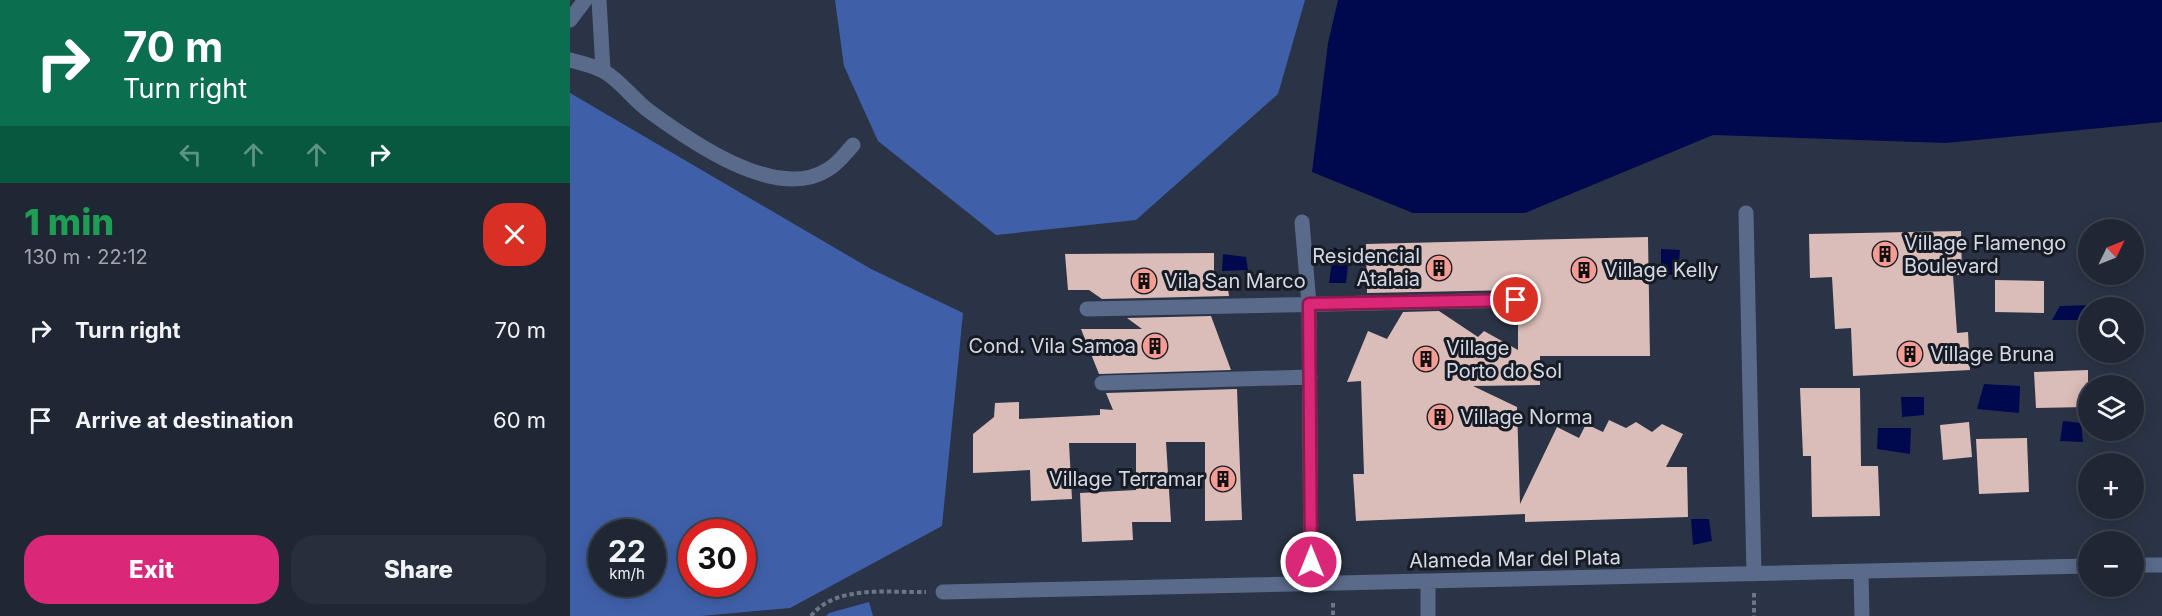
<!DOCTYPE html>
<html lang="en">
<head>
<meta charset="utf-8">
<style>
  body { margin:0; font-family:Inter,sans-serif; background:#282f3c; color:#f1f3f6; height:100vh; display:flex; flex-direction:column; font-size:22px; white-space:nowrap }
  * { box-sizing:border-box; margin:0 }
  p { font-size:20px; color:#a2a5ac }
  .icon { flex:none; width:33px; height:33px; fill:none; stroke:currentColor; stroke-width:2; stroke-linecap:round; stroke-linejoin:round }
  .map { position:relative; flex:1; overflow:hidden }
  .details { display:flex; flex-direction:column; background:#202734; width:570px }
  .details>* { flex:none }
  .top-card { background:#0b6e4f; color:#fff; overflow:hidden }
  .needle { width:39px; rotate:47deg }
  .tools { position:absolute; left:1508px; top:219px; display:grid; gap:12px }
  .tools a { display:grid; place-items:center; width:66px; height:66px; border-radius:50%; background:#202734; box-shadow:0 3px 15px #0003,0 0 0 2px #3d444f; font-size:30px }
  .speed { position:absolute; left:18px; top:519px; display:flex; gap:12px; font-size:30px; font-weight:700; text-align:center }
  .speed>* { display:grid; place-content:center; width:78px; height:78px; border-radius:50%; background:#202734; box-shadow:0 3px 15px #0003,0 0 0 2px #3d444f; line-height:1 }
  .speed small { font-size:15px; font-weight:400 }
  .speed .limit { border:9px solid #d22; background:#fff; color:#111 }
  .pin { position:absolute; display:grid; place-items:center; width:51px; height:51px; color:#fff; margin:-26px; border:3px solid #fff; border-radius:50%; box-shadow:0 2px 6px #0007 }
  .me { position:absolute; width:66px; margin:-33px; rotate:0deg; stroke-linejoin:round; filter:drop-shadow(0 0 4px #0008) }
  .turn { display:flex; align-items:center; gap:21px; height:126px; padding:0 24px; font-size:27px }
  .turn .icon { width:78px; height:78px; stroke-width:2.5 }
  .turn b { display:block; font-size:42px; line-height:51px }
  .lanes { display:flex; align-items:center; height:57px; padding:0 24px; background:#0003; justify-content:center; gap:30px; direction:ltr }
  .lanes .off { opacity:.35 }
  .round { display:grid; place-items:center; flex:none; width:63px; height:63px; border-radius:24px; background:#282f3c }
  .headline { display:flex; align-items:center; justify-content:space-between; height:102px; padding:0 24px }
  h1 { font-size:36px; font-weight:800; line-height:45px; color:#1e9e55 }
  .button { display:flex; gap:12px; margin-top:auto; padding:12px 24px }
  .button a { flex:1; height:69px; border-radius:24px; background:#db2777; color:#fff; font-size:24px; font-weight:800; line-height:69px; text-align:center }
  .button a+a { background:#282f3c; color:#f1f3f6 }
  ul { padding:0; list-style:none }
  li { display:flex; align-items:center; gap:18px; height:90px; padding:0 24px }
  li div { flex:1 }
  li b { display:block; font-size:22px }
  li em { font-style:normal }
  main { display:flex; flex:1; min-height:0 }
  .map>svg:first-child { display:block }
  .forest { fill:#3f60a9; fill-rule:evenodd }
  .water { fill:#00094d }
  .building { fill:#dabcb8 }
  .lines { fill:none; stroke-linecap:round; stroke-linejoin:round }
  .path { stroke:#6e7685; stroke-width:4; stroke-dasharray:4.5 3; stroke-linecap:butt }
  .minor { stroke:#596a8a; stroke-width:15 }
  .route-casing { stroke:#8e194d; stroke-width:15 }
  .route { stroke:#db2777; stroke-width:10 }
  .labels { text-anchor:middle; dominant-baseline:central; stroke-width:6; stroke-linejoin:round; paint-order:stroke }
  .poi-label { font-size:20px; fill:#d4dae5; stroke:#171b24; text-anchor:start }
  .street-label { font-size:20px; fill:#d4dae5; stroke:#171b24 }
</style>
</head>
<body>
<main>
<section class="details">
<div class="top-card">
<div class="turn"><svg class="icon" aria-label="right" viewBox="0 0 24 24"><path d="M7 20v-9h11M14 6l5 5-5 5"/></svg><div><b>70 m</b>Turn right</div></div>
<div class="lanes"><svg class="icon off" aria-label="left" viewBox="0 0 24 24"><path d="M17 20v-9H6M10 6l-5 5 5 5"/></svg><svg class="icon off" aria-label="ahead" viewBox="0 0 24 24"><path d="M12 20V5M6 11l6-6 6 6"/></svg><svg class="icon off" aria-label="ahead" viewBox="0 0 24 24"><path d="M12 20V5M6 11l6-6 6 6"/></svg><svg class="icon" aria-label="right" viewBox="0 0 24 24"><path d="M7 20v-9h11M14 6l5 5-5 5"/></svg></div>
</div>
<div class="headline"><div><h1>1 min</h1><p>130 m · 22:12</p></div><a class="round" style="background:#d93025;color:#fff"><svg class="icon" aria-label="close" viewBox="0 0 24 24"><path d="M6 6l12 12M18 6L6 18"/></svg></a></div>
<ul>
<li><svg class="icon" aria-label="right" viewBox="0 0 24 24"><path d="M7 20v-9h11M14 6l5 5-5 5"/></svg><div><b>Turn right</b></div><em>70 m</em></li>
<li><svg class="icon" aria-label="arrive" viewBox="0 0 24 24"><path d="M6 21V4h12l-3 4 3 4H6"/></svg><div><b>Arrive at destination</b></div><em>60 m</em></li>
</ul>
<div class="button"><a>Exit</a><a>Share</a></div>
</section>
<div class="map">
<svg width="1592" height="616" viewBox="0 0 1592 616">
  <rect width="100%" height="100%" fill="#2b3446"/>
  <path class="forest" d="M265 0H735L708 94 566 220 426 235 308 141 274 66Z
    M0 93 301 269 393 313 372 526 220 608 131 616H0ZM32 532H82V584H32ZM122 532H172V584H122Z
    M299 602 303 616H256L259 613Z"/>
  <path class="water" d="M768 0H1592V122L1376 143 1143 135 955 213H843L742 172 758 43Z
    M764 247 779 256 776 283H759Z
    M1091 249 1110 250 1108 275H1091Z
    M653 254 676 257 678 270 652 271Z
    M1522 305V307L1518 308V320H1482L1490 306Z
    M1414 384 1450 386 1449 413 1407 409Z
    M1331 397H1354V415L1332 417Z
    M1493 421 1511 423 1513 442 1490 441Z
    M1308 428H1341L1340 454 1307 449Z
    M1121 519H1139L1142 541 1123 545Z"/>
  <path class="building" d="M1391 231 1392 275H1383L1387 333 1398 332 1400 370 1283 376 1281 328 1265 329 1262 277 1240 278 1239 234Z
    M1078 237 1080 356H970V385L903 386 947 407 950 504 987 427 1009 438 1016 424 1033 432 1039 420 1056 428 1066 422 1082 432 1092 424 1113 434 1096 467H1117L1118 517 955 522V514L786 521 783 474H794L791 381 777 382 798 331 817 339 833 312 869 311 908 337 914 331 948 350V310L953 308 957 300 954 294 956 292 947 290 797 293 796 244Z
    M644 253V273L658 289 659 296 532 299 519 290H498L495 254Z
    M1425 280 1474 281V313L1425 312Z
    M641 316 661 370 529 374 511 329H572L557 318Z
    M1518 370V407L1466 408 1464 372Z
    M1230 388H1290L1291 466H1308L1310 516 1242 517 1241 456H1233Z
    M667 389 672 520 635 521V442H596L601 522H562L563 540 512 542 510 493 566 490V443H499L502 499 461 501 460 470 403 473V434L424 417 425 403 449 402V419L530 415V409L543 410 536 393Z
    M1399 422 1402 457 1373 460 1370 425Z
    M1457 438 1459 492 1409 494 1406 439Z"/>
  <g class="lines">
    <path class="path" d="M1184 593V616
      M763 603V616
      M241 616C266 584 320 593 356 592"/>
    <path class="minor" d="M29 0 33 70
      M0 20 15 0
      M0 60C10 63 21 65 31 70 47 77 64 100 79 111 120 141 206 202 257 170 268 164 275 154 283 145
      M1176 213 1184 574
      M732 222 739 304 741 585
      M517 309 947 300
      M532 383 740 377
      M1563 565H1592
      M1291 572 1292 616
      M858 582V616
      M373 592 1518 566"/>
  </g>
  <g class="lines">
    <g class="route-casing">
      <path id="route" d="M741 562 739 304 946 300"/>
    </g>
    <use href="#route" class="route"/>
  </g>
  <defs>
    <g id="building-disc" transform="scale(1.35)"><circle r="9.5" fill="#f59c94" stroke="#171b24"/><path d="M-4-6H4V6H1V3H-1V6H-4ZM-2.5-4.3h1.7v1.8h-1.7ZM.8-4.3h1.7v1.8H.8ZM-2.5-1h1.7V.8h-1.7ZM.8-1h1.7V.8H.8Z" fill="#111"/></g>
  </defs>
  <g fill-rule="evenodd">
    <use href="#building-disc" x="1315" y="254"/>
    <use href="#building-disc" x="869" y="268"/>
    <use href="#building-disc" x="1014" y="270"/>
    <use href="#building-disc" x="574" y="281"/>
    <use href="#building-disc" x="585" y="346"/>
    <use href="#building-disc" x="1340" y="354"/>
    <use href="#building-disc" x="856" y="359"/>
    <use href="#building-disc" x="870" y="417"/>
    <use href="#building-disc" x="653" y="479"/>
  </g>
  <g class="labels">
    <g class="poi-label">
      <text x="1334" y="243">Village Flamengo<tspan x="1334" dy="23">Boulevard</tspan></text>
      <text x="850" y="256" text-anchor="end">Residencial<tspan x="850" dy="23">Atalaia</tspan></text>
      <text x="1034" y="270">Village Kelly</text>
      <text x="594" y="281">Vila San Marco</text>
      <text x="566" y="346" text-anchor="end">Cond. Vila Samoa</text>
      <text x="876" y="348">Village<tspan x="876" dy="23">Porto do Sol</tspan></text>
      <text x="1360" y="354">Village Bruna</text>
      <text x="890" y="417">Village Norma</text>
      <text x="634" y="479" text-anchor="end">Village Terramar</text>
    </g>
    <g class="street-label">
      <text transform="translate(945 559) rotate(-1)">Alameda Mar del Plata</text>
    </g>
  </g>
</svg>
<div class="tools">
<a><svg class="needle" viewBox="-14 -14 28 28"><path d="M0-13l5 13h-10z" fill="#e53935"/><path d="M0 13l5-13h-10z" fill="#a2a5ac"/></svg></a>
<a><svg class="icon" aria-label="search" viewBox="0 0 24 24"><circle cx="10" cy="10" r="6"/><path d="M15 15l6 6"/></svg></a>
<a><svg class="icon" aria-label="layers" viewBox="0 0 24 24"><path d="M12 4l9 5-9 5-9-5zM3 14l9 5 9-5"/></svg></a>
<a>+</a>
<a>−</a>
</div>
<div class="speed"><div>22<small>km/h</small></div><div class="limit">30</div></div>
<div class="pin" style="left:946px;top:300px;background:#d93025"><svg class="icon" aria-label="arrive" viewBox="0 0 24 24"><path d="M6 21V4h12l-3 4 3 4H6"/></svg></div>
<svg class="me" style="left:741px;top:562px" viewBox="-20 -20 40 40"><circle r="17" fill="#db2777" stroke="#fff" stroke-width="3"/><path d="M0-11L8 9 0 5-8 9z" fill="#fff"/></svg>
</div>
</main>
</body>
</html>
